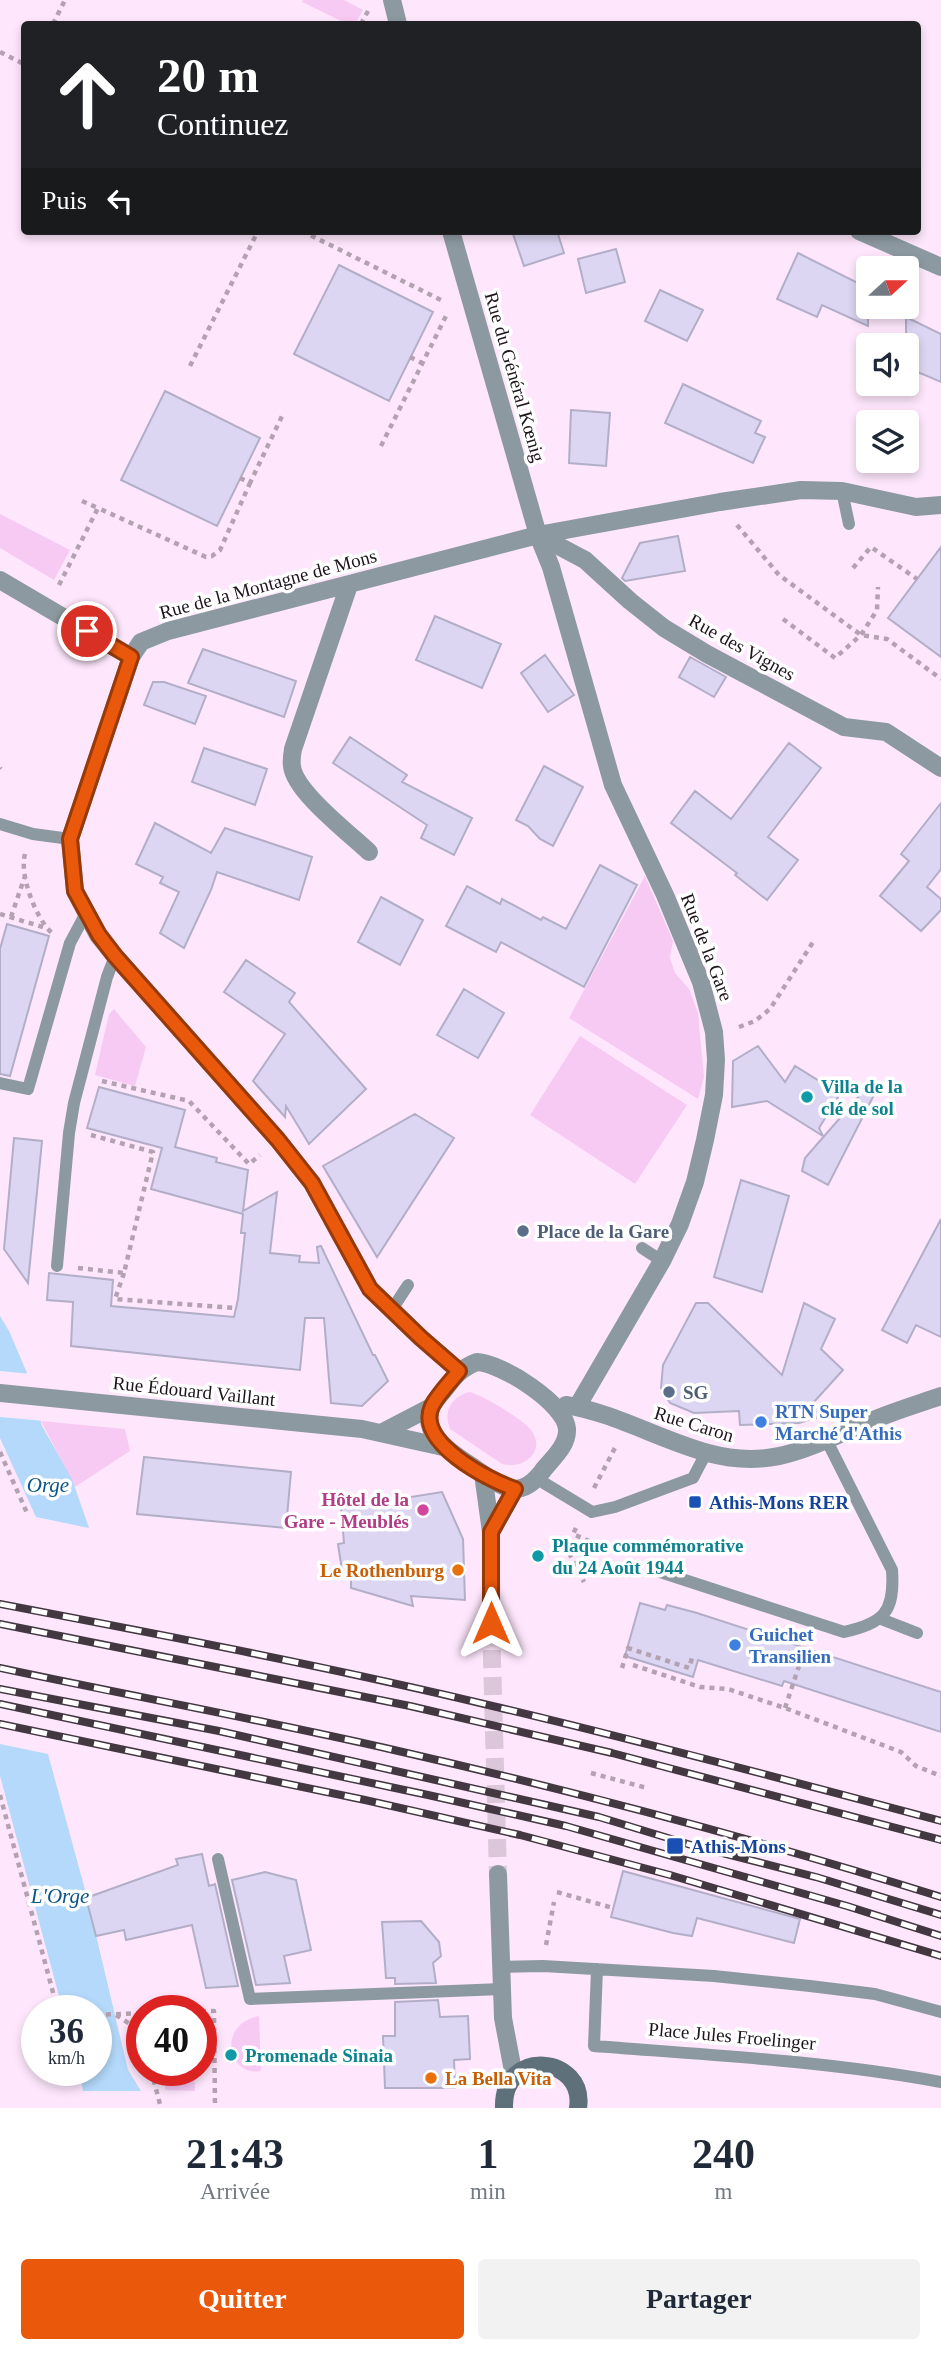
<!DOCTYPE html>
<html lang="fr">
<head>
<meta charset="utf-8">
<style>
  body { margin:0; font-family:Georgia,serif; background:#f2f2f3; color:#1f2937; height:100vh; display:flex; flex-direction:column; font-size:26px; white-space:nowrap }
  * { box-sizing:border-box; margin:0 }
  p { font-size:23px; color:#747a83 }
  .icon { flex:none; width:38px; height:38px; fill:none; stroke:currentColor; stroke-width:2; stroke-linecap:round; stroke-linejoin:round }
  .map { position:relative; height:2108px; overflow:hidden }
  .panel { display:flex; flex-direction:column; background:#fff; flex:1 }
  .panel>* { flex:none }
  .hud { position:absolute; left:21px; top:21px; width:900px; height:214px; border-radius:7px; box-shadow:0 4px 10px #0003; background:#202124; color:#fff; overflow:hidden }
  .needle { width:46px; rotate:69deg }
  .tools { position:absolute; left:856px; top:256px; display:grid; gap:14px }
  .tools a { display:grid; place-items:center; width:63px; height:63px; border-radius:7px; background:#fff; box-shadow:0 4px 10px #0003; font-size:35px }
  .speed { position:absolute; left:21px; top:1995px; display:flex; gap:14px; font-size:35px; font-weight:700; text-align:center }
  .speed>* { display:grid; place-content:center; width:91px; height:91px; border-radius:50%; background:#fff; box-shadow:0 4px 10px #0003; line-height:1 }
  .speed small { font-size:18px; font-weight:400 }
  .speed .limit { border:10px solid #d22; background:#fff; color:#111 }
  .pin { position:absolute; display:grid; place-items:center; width:60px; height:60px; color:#fff; margin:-30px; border:4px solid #fff; border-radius:50%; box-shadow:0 2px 7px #0007 }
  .me { position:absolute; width:77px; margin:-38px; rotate:0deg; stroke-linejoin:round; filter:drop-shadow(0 0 5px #0008) }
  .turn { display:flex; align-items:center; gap:24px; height:147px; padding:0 21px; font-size:32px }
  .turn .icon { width:91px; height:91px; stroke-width:2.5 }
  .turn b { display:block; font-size:49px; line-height:60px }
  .then { display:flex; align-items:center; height:66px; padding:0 21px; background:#0003; gap:14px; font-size:26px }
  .eta { display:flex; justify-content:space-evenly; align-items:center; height:119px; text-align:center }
  .eta b { font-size:42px; font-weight:700; line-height:49px }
  .action { display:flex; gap:14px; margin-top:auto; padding:14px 21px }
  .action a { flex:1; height:80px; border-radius:7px; background:#ea580c; color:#fff; font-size:28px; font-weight:700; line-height:80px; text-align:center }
  .action a+a { background:#f2f2f3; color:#1f2937 }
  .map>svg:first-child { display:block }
  .green { fill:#f7caf4 }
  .water { fill:#b4d9fa }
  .pier { fill:#fee7fc }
  .building { fill:#dcd6f2; stroke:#b3aec8; stroke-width:2 }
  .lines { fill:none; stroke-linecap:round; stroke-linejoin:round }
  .tertiary-tunnel { stroke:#dcc7da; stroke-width:18; stroke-dasharray:18 9; stroke-linecap:butt }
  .path { stroke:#b4a2b2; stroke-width:4.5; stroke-dasharray:5 5; stroke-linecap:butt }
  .service { stroke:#8d99a0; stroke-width:12 }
  .pedestrian { stroke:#8d99a0; stroke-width:18 }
  .minor { stroke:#8d99a0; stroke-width:18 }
  .tertiary { stroke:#8d99a0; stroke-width:18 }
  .secondary { stroke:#5e7079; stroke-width:18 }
  .rail-casing { stroke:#433842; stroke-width:8 }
  .rail { stroke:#fff; stroke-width:5; stroke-dasharray:16; stroke-linecap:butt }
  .route-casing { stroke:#983908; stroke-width:18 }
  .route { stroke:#ea580c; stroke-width:12 }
  .culture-dot { fill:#0f9aa8; stroke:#fff; stroke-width:2.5 }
  .service-dot { fill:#5c6f8a; stroke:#fff; stroke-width:2.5 }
  .shop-dot { fill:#3f7fe0; stroke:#fff; stroke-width:2.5 }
  .transit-dot { fill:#1a4fb4; stroke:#fff; stroke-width:2.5 }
  .hotel-dot { fill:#d1479c; stroke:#fff; stroke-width:2.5 }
  .food-dot { fill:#e8710a; stroke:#fff; stroke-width:2.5 }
  .labels { text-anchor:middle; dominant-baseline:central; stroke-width:7; stroke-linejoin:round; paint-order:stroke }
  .street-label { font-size:19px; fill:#1d141c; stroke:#fff }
  .culture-label { font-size:19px; font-weight:bold; fill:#0d838f; stroke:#fff; text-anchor:start }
  .service-label { font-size:19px; font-weight:bold; fill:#4e5e75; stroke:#fff; text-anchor:start }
  .shop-label { font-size:19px; font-weight:bold; fill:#366cbe; stroke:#fff; text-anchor:start }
  .hotel-label { font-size:19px; font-weight:bold; fill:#b23c85; stroke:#fff; text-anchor:end }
  .transit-label { font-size:19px; font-weight:bold; fill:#164399; stroke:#fff; text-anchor:start }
  .food-label { font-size:19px; font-weight:bold; fill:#c56008; stroke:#fff; text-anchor:end }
  .water-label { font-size:21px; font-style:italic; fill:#0a5587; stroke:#fff }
</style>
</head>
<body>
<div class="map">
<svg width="941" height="2108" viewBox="0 0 941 2108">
  <rect width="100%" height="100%" fill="#fee7fc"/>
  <path class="green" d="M303 0H344L363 10 355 24H342L343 22 302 2Z
    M0 514 70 550 54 580 0 548Z
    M645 876 673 941 670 958 675 973 689 989 698 1013 704 1077 698 1099 569 1018Z
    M114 1009 146 1047 135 1086 95 1075 109 1014Z
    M580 1036 687 1105 635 1184 530 1115Z
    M469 1392C481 1394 524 1420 531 1430 547 1451 524 1470 502 1464L450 1429C443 1410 451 1398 469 1392Z
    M41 1421 125 1429 130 1451 75 1487Z
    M259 2016 261 2071C228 2077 216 2024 259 2016Z
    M165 2070H194L195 2091 165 2090Z"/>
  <path class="water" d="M0 1316 9 1331 27 1373 42 1426 72 1479 89 1528 36 1517 0 1438Z
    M0 1744 48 1754 87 1897 128 2070 141 2091H83L79 2070H96V2011H63L0 1776Z"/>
  <path class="pier" d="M0 1371 31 1374 45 1421 0 1417Z
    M79 2091H145L154 2108H76Z"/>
  <path class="building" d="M512 231H557L564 253 524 266Z
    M616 249 625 282 586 293 578 259Z
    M798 253 868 288V326L822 305 817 317 777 299Z
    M339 265 433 312 389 401 294 354Z
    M660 290 703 310 687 341 645 321Z
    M906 317 941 334V382L906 367Z
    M683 384 761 421 755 433 765 437 753 463 665 423Z
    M165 391 260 438 217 526 121 480Z
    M571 410 610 413 606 466 569 463Z
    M678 536 685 571 625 581 622 578 640 543Z
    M941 547V657L888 618Z
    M435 616 501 644 482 688 416 660Z
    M203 649 296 681 284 717 188 683Z
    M545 655 574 695 548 712 521 673Z
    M690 657 726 677 714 697 679 677Z
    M153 682H164L206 696 195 724 144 705Z
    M350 737 407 775 402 782 472 818 454 855 421 838 427 825 333 763Z
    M789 743 821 768 768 837 798 860 767 900 735 875 737 873 671 823 695 791 731 819Z
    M204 748 267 769 255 805 192 782Z
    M544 766 583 787 553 846 540 839 528 826 516 820Z
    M941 803V869L927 887 941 899V910L921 931 880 896 909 861 901 854Z
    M155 823 211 853 225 828 312 857 299 900 217 872 211 890 184 948 160 933 179 892 160 883 163 877 136 864Z
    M600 865 637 885 584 987 501 942 496 952 446 926 467 886 500 904 502 899 541 920 543 917 566 929Z
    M381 897 423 920 400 965 358 942Z
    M7 924 49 936 10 1076 0 1074V949Z
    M246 960 295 993 289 1002 366 1089 309 1144 286 1106 285 1117 253 1081 285 1034 224 992Z
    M464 989 504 1013 478 1058 437 1035Z
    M758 1046 785 1082 795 1066 840 1094 819 1128 823 1136 767 1101 732 1107 733 1061Z
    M99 1087 185 1110 175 1147 217 1158 216 1162 248 1170 243 1211 277 1192 270 1253 300 1256 299 1262 319 1263 317 1247 321 1246 373 1355H375L388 1381 362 1406 331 1403 324 1318H305L300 1370 71 1346 73 1302 47 1300 49 1273 113 1280 111 1306 234 1317 238 1299 245 1233H241L243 1214 151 1189 162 1148 87 1128Z
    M867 1087 875 1093 828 1185 802 1171 805 1158Z
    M415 1114 454 1138 377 1257 323 1166Z
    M14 1138 42 1141 28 1283 4 1249Z
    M741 1180 789 1196 762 1292 714 1277Z
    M941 1219V1337L916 1325 907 1343 882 1330Z
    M696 1303H708L782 1375 804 1303 835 1319 821 1349 843 1370 813 1403 825 1415 799 1423 740 1425 739 1411 694 1413 670 1403 661 1388 663 1365Z
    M144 1457 291 1472 286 1528 137 1514Z
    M442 1492 463 1539 465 1600 411 1596 413 1606 351 1588V1576L343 1577 338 1544 344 1543 341 1508Z
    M640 1603 665 1610 667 1605 697 1613 941 1692V1732L784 1681 782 1686 698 1660 693 1677 625 1656Z
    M202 1854 209 1886 215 1884 238 1986 206 1988 192 1925 126 1940 124 1930 96 1936 86 1898 178 1865 176 1859Z
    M623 1871 800 1919 794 1943 697 1918 692 1936 673 1933 611 1917Z
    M265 1872 296 1880 311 1950 284 1956 290 1983 256 1985 232 1880Z
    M421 1921 439 1942 441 1956 433 1963 436 1983 395 1984V1978H386L382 1922Z
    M438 2000 440 2017 468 2016 470 2059 454 2060 455 2088H385L383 2036H395V2002Z"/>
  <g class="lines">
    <path class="tertiary-tunnel" d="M491 1623 498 1874"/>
    <path class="path" d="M53 24 65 0
      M361 24 368 11
      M0 52 24 64
      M302 231 445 302
      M410 357 422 363
      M190 366 258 231
      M381 446 448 312
      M240 478 250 483 283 414
      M82 501 98 508
      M737 525 779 575 861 635 887 639 941 679
      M853 568 871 547 917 579
      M59 585 98 508 206 557 212 556 220 550 250 483
      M783 619 835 658 861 635 877 610 878 587
      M0 768 1 769
      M25 854C19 875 36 919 52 933
      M0 914 46 928
      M11 917 25 876
      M739 1027 755 1021 770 1009 815 939
      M102 1081 189 1101 249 1164 260 1155
      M78 1268 124 1273 153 1152 91 1135
      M124 1273 115 1299 234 1308
      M0 1452 27 1513
      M594 1488 616 1446
      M576 1528 573 1534 600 1546 610 1571 633 1576
      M569 1553 584 1582
      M633 1665 700 1687 728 1689 785 1708 901 1752 916 1766 941 1776
      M622 1668 628 1648 689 1668 692 1658
      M785 1708 807 1642
      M591 1773 647 1788
      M0 1795 58 2011
      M557 1892 613 1908
      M546 1945 554 1902
      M201 2011H214L215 2108
      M96 2015 142 2013
      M116 2015 142 2032
      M151 2070 161 2108"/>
    <path class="service" d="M842 491 849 524
      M0 824 33 834 70 839
      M0 1083 28 1089 70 943 86 913
      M642 1248 662 1261
      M57 1266 69 1133 74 1103 107 977 115 956
      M391 1311 408 1285
      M539 1476 544 1483 592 1512 615 1507 693 1478 706 1453
      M654 1570 844 1632C883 1623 895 1613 892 1570L827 1441
      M881 1619 917 1633
      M218 1859 250 1999 502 1989
      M501 1967 543 1966 714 1976 810 1986 875 1994 941 2012
      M597 1969 594 2046C710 2055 827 2061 941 2082"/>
    <path class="pedestrian" d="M538 535 585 560 630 601 664 628 707 654 844 727 886 732 941 768"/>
    <path class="minor" d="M392 0 398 24
      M451 231 538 535 551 567 613 785 665 895 701 982 714 1032 716 1060 714 1095 705 1140 695 1182 680 1224 662 1261 577 1407
      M859 231 941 267
      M0 580 131 657
      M349 585 293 749C292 755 291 761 292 766 294 791 350 834 369 852
      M459 1371 421 1338 370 1289 312 1183 278 1140 115 956 98 935 75 891 70 839 131 657 141 642 168 631 538 535 720 502 801 490 842 491 916 507 941 505
      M566 1405C615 1413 660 1440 708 1453 775 1471 811 1445 871 1421 894 1411 918 1404 941 1396"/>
    <path class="tertiary" d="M477 1362C501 1363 565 1403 567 1429 568 1445 553 1458 544 1469 537 1479 527 1489 514 1489 501 1488 486 1476 476 1469 457 1456 418 1435 432 1406 435 1400 441 1394 445 1389 455 1376 461 1368 477 1362Z
      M0 1393 362 1429 443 1447
      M383 1432 431 1407
      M483 1474 491 1532V1623
      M491 1532 515 1489
      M498 1874 503 2018 514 2076"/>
    <path class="secondary" d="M504 2108C502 2047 586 2056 578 2108"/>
    <g class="rail-casing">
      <path id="rail" d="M0 1604C168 1636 335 1668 501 1708 648 1743 795 1782 941 1821
        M0 1624 410 1706 612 1753 941 1840
        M0 1668C131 1696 263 1720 394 1750 578 1792 760 1840 941 1897
        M0 1689 219 1731 599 1817 691 1845 816 1877 941 1915
        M0 1704 428 1795 566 1826 847 1906 941 1936
        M0 1724 365 1800 520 1835 670 1875 941 1956"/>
    </g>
    <use href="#rail" class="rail"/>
  </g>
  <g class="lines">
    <g class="route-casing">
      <path id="route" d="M87 631 131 657 70 839 75 891 99 935 115 956 278 1140 312 1183 370 1289 421 1338 459 1371C451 1381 438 1394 432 1406 415 1442 488 1480 515 1489L491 1532V1623"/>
    </g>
    <use href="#route" class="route"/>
  </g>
  <g class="culture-dot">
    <circle cx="807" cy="1097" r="7"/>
    <circle cx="538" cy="1556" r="7"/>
    <circle cx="231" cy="2055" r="7"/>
  </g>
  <g class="service-dot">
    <circle cx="523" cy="1231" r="7"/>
    <circle cx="669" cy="1392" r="7"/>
  </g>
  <g class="shop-dot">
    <circle cx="761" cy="1422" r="7"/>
    <circle cx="735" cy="1645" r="7"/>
  </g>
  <g class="transit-dot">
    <rect x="688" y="1495" width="14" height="14" rx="3.5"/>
    <rect x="666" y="1837" width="18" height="18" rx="3.5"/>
  </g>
  <circle class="hotel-dot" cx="423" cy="1510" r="7"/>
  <g class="food-dot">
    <circle cx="458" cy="1570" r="7"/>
    <circle cx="431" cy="2078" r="7"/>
  </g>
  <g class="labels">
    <g class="street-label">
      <text transform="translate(515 377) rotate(74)">Rue du Général Kœnig</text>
      <text transform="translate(268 584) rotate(-15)">Rue de la Montagne de Mons</text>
      <text transform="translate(742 647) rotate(29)">Rue des Vignes</text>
      <text transform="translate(707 947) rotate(69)">Rue de la Gare</text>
      <text transform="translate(194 1391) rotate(6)">Rue Édouard Vaillant</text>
      <text transform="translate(694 1424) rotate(17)">Rue Caron</text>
      <text transform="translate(732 2036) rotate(5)">Place Jules Froelinger</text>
    </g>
    <g class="culture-label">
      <text x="821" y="1086">Villa de la<tspan x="821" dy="22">clé de sol</tspan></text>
      <text x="552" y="1545">Plaque commémorative<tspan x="552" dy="22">du 24 Août 1944</tspan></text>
      <text x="245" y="2055">Promenade Sinaia</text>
    </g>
    <g class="service-label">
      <text x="537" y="1231">Place de la Gare</text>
      <text x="683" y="1392">SG</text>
    </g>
    <g class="shop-label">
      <text x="775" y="1411">RTN Super<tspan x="775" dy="22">Marché d'Athis</tspan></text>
      <text x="749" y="1634">Guichet<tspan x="749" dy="22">Transilien</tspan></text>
    </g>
    <g class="hotel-label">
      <text x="409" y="1499">Hôtel de la<tspan x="409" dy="22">Gare - Meublés</tspan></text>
    </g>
    <g class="transit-label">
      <text x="709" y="1502">Athis-Mons RER</text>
      <text x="691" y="1846">Athis-Mons</text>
    </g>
    <g class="food-label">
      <text x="444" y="1570">Le Rothenburg</text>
      <text x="445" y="2078" text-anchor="start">La Bella Vita</text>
    </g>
    <g class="water-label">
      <text x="48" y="1485">Orge</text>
      <text x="60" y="1896">L'Orge</text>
    </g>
  </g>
</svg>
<div class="tools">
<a><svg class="needle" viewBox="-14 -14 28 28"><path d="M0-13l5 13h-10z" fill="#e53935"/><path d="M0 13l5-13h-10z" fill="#747a83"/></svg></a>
<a><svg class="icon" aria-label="sound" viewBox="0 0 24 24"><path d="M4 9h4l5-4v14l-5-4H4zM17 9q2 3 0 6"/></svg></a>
<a><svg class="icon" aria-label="layers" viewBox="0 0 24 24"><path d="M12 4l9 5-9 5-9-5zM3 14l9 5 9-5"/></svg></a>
</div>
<div class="speed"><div>36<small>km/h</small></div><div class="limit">40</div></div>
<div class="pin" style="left:87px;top:631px;background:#d93025"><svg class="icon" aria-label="arrive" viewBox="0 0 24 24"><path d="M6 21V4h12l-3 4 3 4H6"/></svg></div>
<svg class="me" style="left:491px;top:1623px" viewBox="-20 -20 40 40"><path d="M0-17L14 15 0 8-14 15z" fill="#ea580c" stroke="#fff" stroke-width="4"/></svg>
<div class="hud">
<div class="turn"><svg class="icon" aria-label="ahead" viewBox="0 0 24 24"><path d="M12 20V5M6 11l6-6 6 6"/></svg><div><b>20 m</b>Continuez</div></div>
<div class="then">Puis<svg class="icon" aria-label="left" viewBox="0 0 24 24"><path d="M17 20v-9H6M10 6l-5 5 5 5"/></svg></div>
</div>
</div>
<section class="panel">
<div class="eta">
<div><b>21:43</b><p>Arrivée</p></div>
<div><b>1</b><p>min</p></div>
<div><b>240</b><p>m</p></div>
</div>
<div class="action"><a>Quitter</a><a>Partager</a></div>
</section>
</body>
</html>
